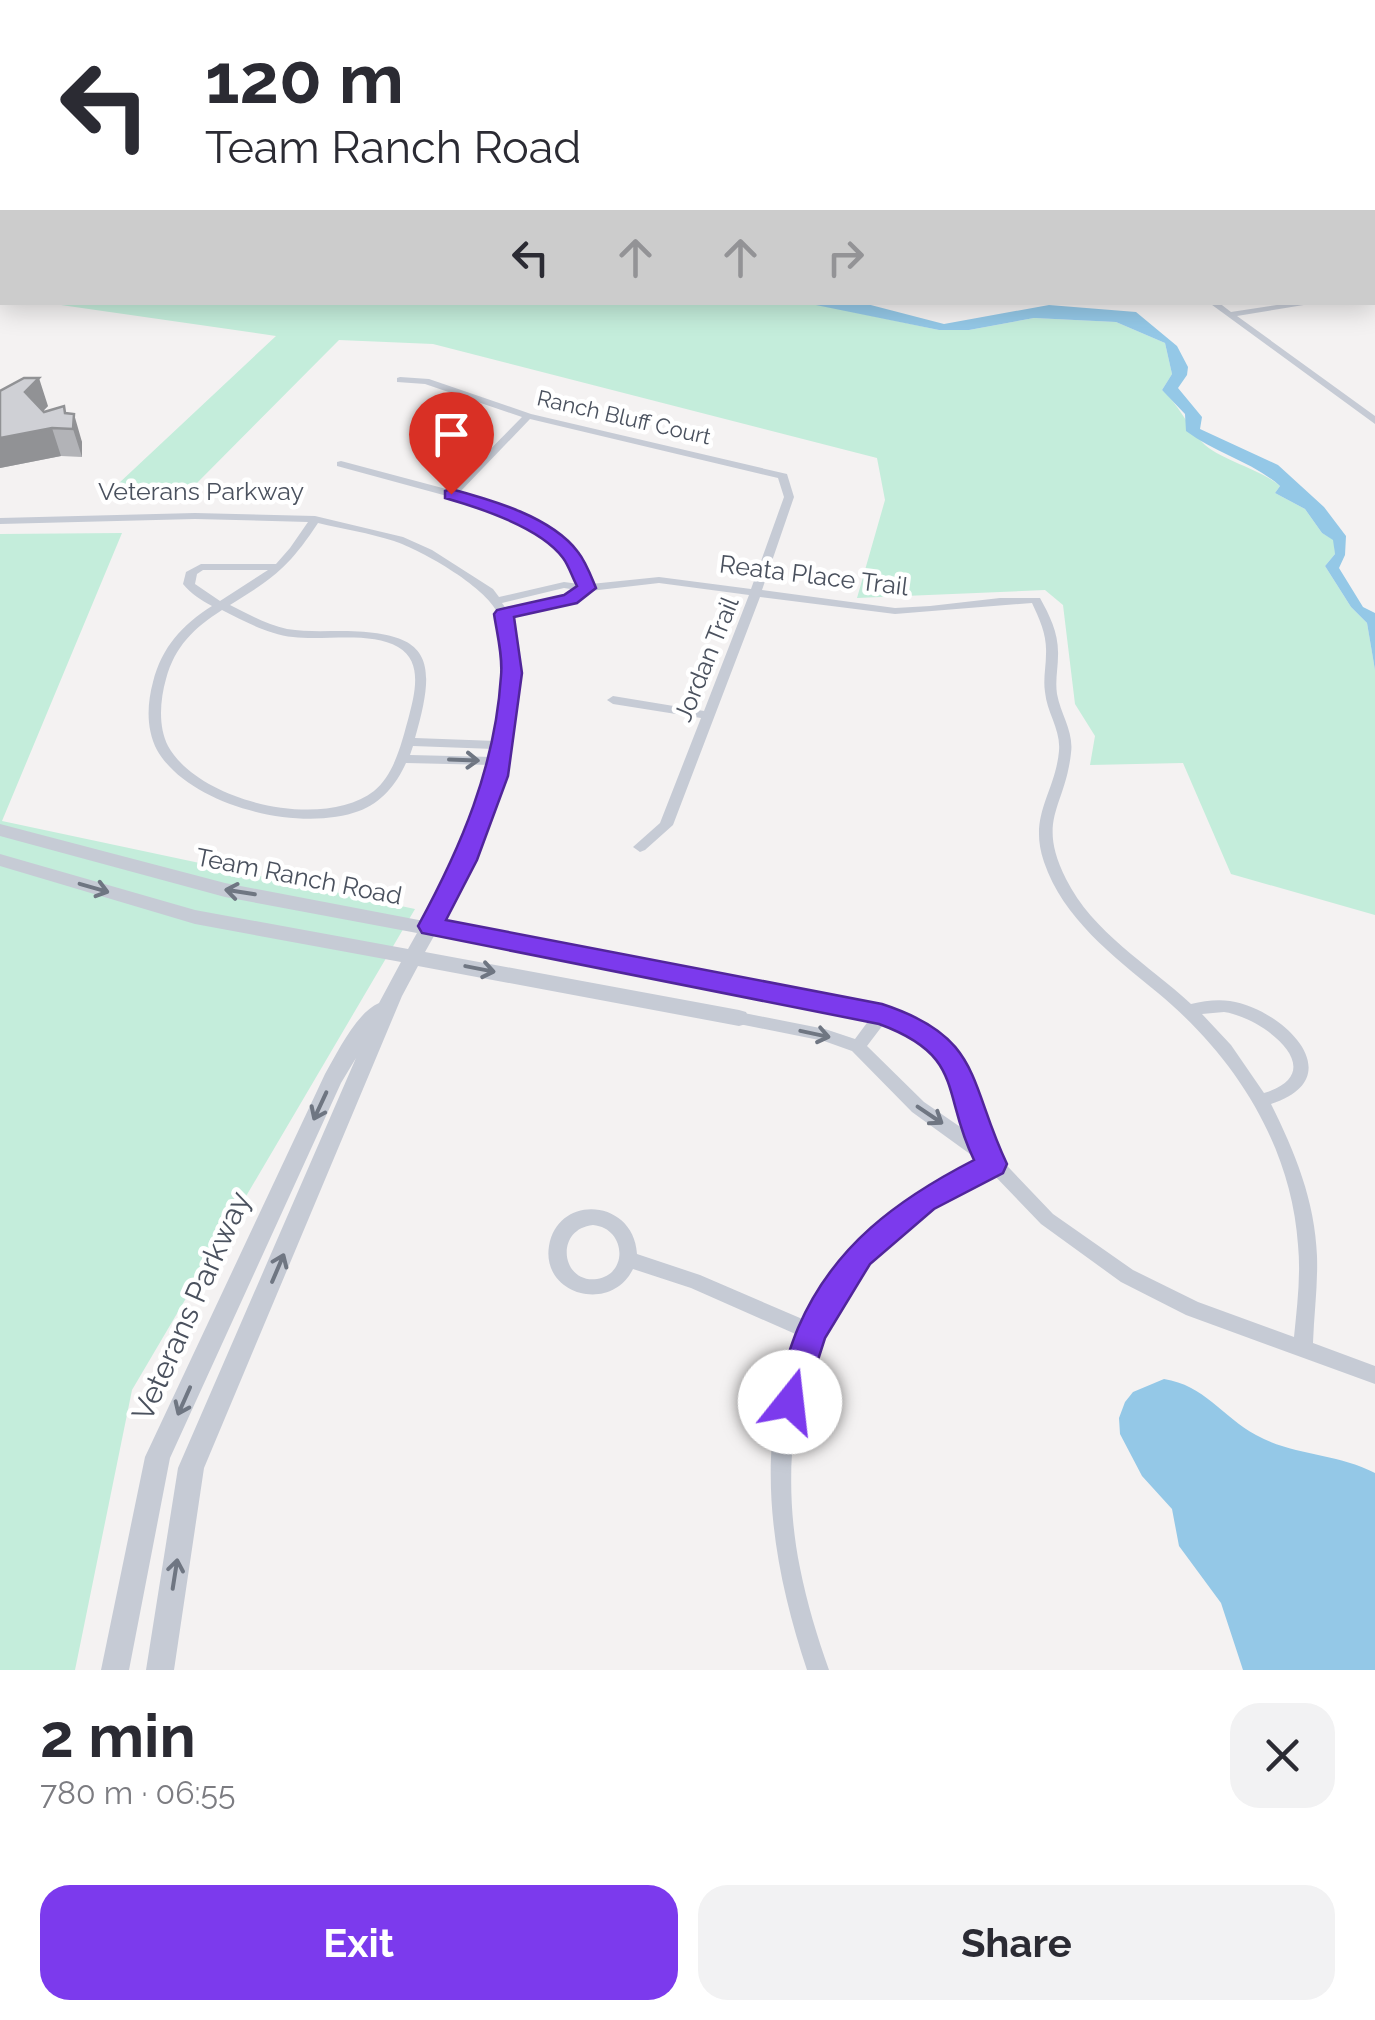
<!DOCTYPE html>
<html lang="en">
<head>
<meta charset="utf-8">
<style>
  body { margin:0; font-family:Raleway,sans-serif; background:#f2f2f3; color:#2b2b33; height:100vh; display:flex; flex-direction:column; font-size:38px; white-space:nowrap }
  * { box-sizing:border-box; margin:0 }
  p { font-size:32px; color:#7c7c81 }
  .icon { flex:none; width:55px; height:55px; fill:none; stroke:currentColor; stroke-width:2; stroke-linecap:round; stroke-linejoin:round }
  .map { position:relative; height:1670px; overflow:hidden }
  .details { display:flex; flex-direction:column; background:#fff; flex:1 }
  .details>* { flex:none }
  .top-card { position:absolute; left:0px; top:0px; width:1375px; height:305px; box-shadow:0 5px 25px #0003; background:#fff; color:#2b2b33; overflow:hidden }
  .pin { position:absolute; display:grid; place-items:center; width:85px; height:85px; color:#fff; margin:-102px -42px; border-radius:50% 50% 50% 0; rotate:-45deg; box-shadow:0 0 10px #0007 }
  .pin .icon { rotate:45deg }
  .me { position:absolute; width:110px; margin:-55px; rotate:16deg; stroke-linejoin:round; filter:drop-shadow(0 0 8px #0008) }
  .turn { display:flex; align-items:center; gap:35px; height:210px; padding:0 40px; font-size:45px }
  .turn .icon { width:130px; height:130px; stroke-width:2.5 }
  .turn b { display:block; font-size:70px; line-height:85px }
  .lanes { display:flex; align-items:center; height:95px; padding:0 40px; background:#0003; justify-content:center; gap:50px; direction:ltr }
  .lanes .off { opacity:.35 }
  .round { display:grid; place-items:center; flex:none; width:105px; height:105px; border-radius:30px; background:#f2f2f3 }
  .headline { display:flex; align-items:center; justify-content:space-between; height:170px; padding:0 40px }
  h1 { font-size:60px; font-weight:700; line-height:75px }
  .cta { display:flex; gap:20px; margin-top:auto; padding:20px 40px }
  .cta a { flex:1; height:115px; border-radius:30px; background:#7c3aed; color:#fff; font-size:40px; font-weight:700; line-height:115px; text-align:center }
  .cta a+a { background:#f2f2f3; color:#2b2b33 }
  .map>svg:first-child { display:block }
  .green { fill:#c4eddb }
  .water { fill:#94c8e7 }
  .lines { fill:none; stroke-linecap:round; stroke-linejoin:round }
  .motorway-casing { stroke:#7887a8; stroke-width:2 }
  .minor { fill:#c6cbd5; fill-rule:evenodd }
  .tertiary { fill:#c6cbd5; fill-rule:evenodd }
  .secondary { fill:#c6ccd9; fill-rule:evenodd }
  .motorway { fill:#8d9cbd; fill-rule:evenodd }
  .wall { fill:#b2b3b7 }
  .shaded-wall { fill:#919295 }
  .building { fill:#cfd0d5; stroke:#919295; stroke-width:2.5 }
  .oneway { stroke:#6f7682 }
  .route { fill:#7c3aed; stroke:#51269a; stroke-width:2.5 }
  .labels { text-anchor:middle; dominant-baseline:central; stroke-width:9; stroke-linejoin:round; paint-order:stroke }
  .far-street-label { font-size:22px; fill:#4a515e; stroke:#fff }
  .street-label { font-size:25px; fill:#4a515e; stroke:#fff }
  .near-street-label { font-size:30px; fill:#4a515e; stroke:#fff }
</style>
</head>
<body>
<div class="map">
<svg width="1375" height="1670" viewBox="0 0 1375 1670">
  <rect width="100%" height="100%" fill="#f4f2f2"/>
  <path class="green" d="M806 302 939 330H969L1034 318 1116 322 1165 343 1172 374 1162 390C1179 405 1187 425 1202 442 1219 460 1259 468 1280 486L1275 493 1305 509 1322 533 1334 540 1335 554 1325 566 1351 607 1367 623 1375 670V915L1231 874 1183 763 1090 765 1095 736 1075 704 1063 605 1045 590 857 598 885 500 877 458 433 344 339 340 192 488 102 499 276 336 47 303Z
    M122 533 2 821 415 909 132 1390 75 1670H0V534Z"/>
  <path class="water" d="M806 303H863L944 324 1049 305 1136 312 1177 346 1188 367 1187 375 1178 388 1202 417 1200 429 1278 465 1324 507 1346 536 1345 555 1339 568 1363 607 1375 613V670L1367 623 1351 607 1325 566 1335 554 1333 540 1322 533 1305 509 1275 493 1280 486C1253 462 1215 453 1186 431L1185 414 1162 390 1172 374 1165 343 1116 322 1034 318 969 330H939Z
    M1164 1379C1204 1385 1223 1417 1256 1435 1293 1456 1337 1453 1375 1473V1670H1243L1221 1603 1179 1546 1172 1509 1142 1476 1120 1434 1119 1418 1125 1402 1133 1392Z"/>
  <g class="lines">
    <g class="motorway-casing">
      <path id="motorway" d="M2 65V76L0 77V66Z"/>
    </g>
    <path class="minor" d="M677 0H683V2H678Z
      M828 0H834L832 2H828Z
      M910 0H916L914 2H910Z
      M996 0H1002V2H997Z
      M1084 0H1090V2H1085Z
      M1168 0H1174V2H1169Z
      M1249 0H1255V2H1250Z
      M1362 0H1368L1369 2H1364Z
      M1372 33H1375V37H1372Z
      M1372 79 1375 81V88L1372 87Z
      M1372 242 1375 243V250H1372Z
      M1372 264H1375V272H1372Z
      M1208 302H1218L1231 312 1297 302H1322L1237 316 1375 416V424Z
      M400 377 429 379 531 414 787 474 794 497 762 590 895 608 930 606 1000 598H1040C1050 616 1059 634 1058 656 1058 668 1055 681 1057 694 1061 715 1074 732 1071 753 1065 808 1036 819 1066 879 1093 933 1148 964 1191 1004 1204 1001 1217 999 1230 1001 1283 1009 1353 1077 1271 1104 1295 1152 1315 1201 1317 1256 1318 1285 1314 1314 1313 1343L1375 1366V1384L1186 1315 1121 1282 1041 1224 992 1173C954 1193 915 1213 884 1243 797 1324 777 1455 800 1568 807 1603 817 1636 829 1670H807C772 1565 750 1440 800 1336L691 1288 633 1269C611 1314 541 1295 549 1246 558 1193 634 1199 637 1254L700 1275 807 1321C848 1238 902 1203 981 1162L912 1112 852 1051 824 1041 739 1024 734 1022 731 1018 734 1014 739 1012 825 1029 855 1039 872 1016 832 1007 748 995 743 993 740 989 743 985 748 983 861 1001 895 1011 920 1023 943 1038 966 1068 978 1094 992 1150 1053 1214 1133 1270 1198 1302 1294 1337C1297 1306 1301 1276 1298 1245 1291 1144 1234 1056 1158 993 1113 956 1063 918 1044 862 1028 815 1055 794 1059 751 1061 730 1047 713 1045 692 1043 679 1046 667 1046 654 1047 635 1040 620 1032 603L895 614 760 597 673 825 645 850 640 852 633 847 660 823 701 718 613 704 607 700 613 696 704 711 749 595 659 583 590 591 575 601 510 616 518 673 504 776 473 860 435 930H425L423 926 459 860 490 776 492 765 406 763C396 785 381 803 359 811 300 833 189 806 157 750 146 729 147 704 153 682 162 647 182 625 212 606 201 600 191 594 183 584L186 572 201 564H276L290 548 308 522 195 519 0 524V518L195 513 315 516 403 537 432 550 493 589 499 597 564 582 579 584 565 555 544 536 519 521 458 499 337 466V462L341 461 450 490 522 417 425 384 397 382V378ZM530 419 778 478 784 497 751 589 659 577 591 584C566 526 516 508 459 493ZM318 523C343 529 369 533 394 541 421 550 491 589 499 617 510 658 502 699 496 741L415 738C438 658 431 632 342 631 324 631 305 632 287 629 267 625 248 614 230 605 274 578 289 567 318 523ZM203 570H268L220 601 195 584 197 574ZM564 588 577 590 567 596 507 610 502 603ZM222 610C244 621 267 634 293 637 324 641 371 631 398 647 423 661 415 693 409 716 402 741 395 774 374 791 323 831 199 802 168 746 158 726 160 700 166 679 175 646 194 628 222 610ZM413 746 494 749 493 757 410 755ZM1224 1012C1262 1017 1334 1072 1264 1093L1231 1045 1202 1014ZM886 1021C946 1048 958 1073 972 1135L924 1102 867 1046ZM593 1225C626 1228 629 1274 597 1279 561 1284 554 1229 593 1225Z"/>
    <path class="tertiary" d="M0 824 225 883 424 921 430 919 438 923 748 982 755 984 758 989 755 994 748 996 434 936 425 952 739 1010 746 1012 749 1018 746 1024 739 1026 418 966 402 996 204 1468 174 1670H146L178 1468 356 1058 341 1083 170 1458 129 1670H101L145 1457 325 1074C337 1053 357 1012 379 1003L401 962 195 924 0 866V854L195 910 408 949 417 933 225 897 0 836Z"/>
    <path class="secondary" d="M0 6H2V10H0Z"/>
    <use href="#motorway" class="motorway"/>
  </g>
  <path class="wall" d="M0 391 48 406 43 411 44 412 66 413 82 442V457L61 456 0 468Z"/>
  <path class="shaded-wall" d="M39 378 48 406 34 420 25 392Z
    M74 414 82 442V457L73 429Z
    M52 428 61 456 0 468V438Z"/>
  <path class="building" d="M24 378H39L25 392 44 412 64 406 65 413 74 414 73 429 52 428 0 438V391Z"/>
  <defs><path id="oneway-shaft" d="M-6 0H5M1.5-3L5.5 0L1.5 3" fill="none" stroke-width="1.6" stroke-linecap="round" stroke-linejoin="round" transform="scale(2.5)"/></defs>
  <g class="oneway">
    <use href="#oneway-shaft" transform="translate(464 760) rotate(2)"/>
    <use href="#oneway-shaft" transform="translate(94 888) rotate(16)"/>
    <use href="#oneway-shaft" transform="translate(240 892) rotate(-171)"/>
    <use href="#oneway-shaft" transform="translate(480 969) rotate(11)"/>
    <use href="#oneway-shaft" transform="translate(815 1034) rotate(12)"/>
    <use href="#oneway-shaft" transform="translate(320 1106) rotate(115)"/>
    <use href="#oneway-shaft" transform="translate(930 1115) rotate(34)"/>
    <use href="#oneway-shaft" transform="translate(278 1268) rotate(-67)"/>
    <use href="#oneway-shaft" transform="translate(184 1401) rotate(114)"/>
    <use href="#oneway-shaft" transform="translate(175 1574) rotate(-81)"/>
  </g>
  <path class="route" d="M451 489C492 500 552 517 578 552 586 562 591 576 596 588L577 603 514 617 522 673 508 776 477 860 446 920 882 1004C983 1037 968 1082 1007 1164L1003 1173 934 1209 870 1264 825 1338 801 1413 790 1417 778 1413 774 1402C781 1377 788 1352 798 1328 833 1246 898 1199 974 1160 941 1093 966 1056 879 1024L422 933 418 926C461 847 495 768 501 676 503 656 497 634 494 614L497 610 564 595 577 586C572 577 569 566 563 558 541 528 480 508 445 498V491Z"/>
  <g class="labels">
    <g class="far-street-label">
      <text transform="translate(624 417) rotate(13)">Ranch Bluff Court</text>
    </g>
    <g class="street-label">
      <text x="201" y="491">Veterans Parkway</text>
      <text transform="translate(814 575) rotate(7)">Reata Place Trail</text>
      <text transform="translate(706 659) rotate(-68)">Jordan Trail</text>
      <text transform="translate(299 876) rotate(11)">Team Ranch Road</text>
    </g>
    <g class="near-street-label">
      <text transform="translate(191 1306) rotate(-66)">Veterans Parkway</text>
    </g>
  </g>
</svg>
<div class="pin" style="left:451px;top:494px;background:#d93025"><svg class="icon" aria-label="arrive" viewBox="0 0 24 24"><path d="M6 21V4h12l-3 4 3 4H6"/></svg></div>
<svg class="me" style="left:790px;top:1402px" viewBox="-20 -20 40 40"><circle r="19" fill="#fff"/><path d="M0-13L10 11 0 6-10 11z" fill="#7c3aed"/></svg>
<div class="top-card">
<div class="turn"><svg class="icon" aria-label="left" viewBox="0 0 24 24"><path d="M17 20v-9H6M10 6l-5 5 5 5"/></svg><div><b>120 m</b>Team Ranch Road</div></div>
<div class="lanes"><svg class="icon" aria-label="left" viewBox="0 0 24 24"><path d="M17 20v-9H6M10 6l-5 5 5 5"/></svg><svg class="icon off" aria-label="ahead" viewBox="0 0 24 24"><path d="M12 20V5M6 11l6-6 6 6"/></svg><svg class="icon off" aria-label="ahead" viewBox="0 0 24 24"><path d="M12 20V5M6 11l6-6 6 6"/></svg><svg class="icon off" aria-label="right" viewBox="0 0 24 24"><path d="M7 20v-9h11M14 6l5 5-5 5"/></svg></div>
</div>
</div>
<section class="details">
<div class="headline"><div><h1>2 min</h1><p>780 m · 06:55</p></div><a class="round"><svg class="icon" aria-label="close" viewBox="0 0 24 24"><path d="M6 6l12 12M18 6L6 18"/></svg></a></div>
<div class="cta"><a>Exit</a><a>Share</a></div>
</section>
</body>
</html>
